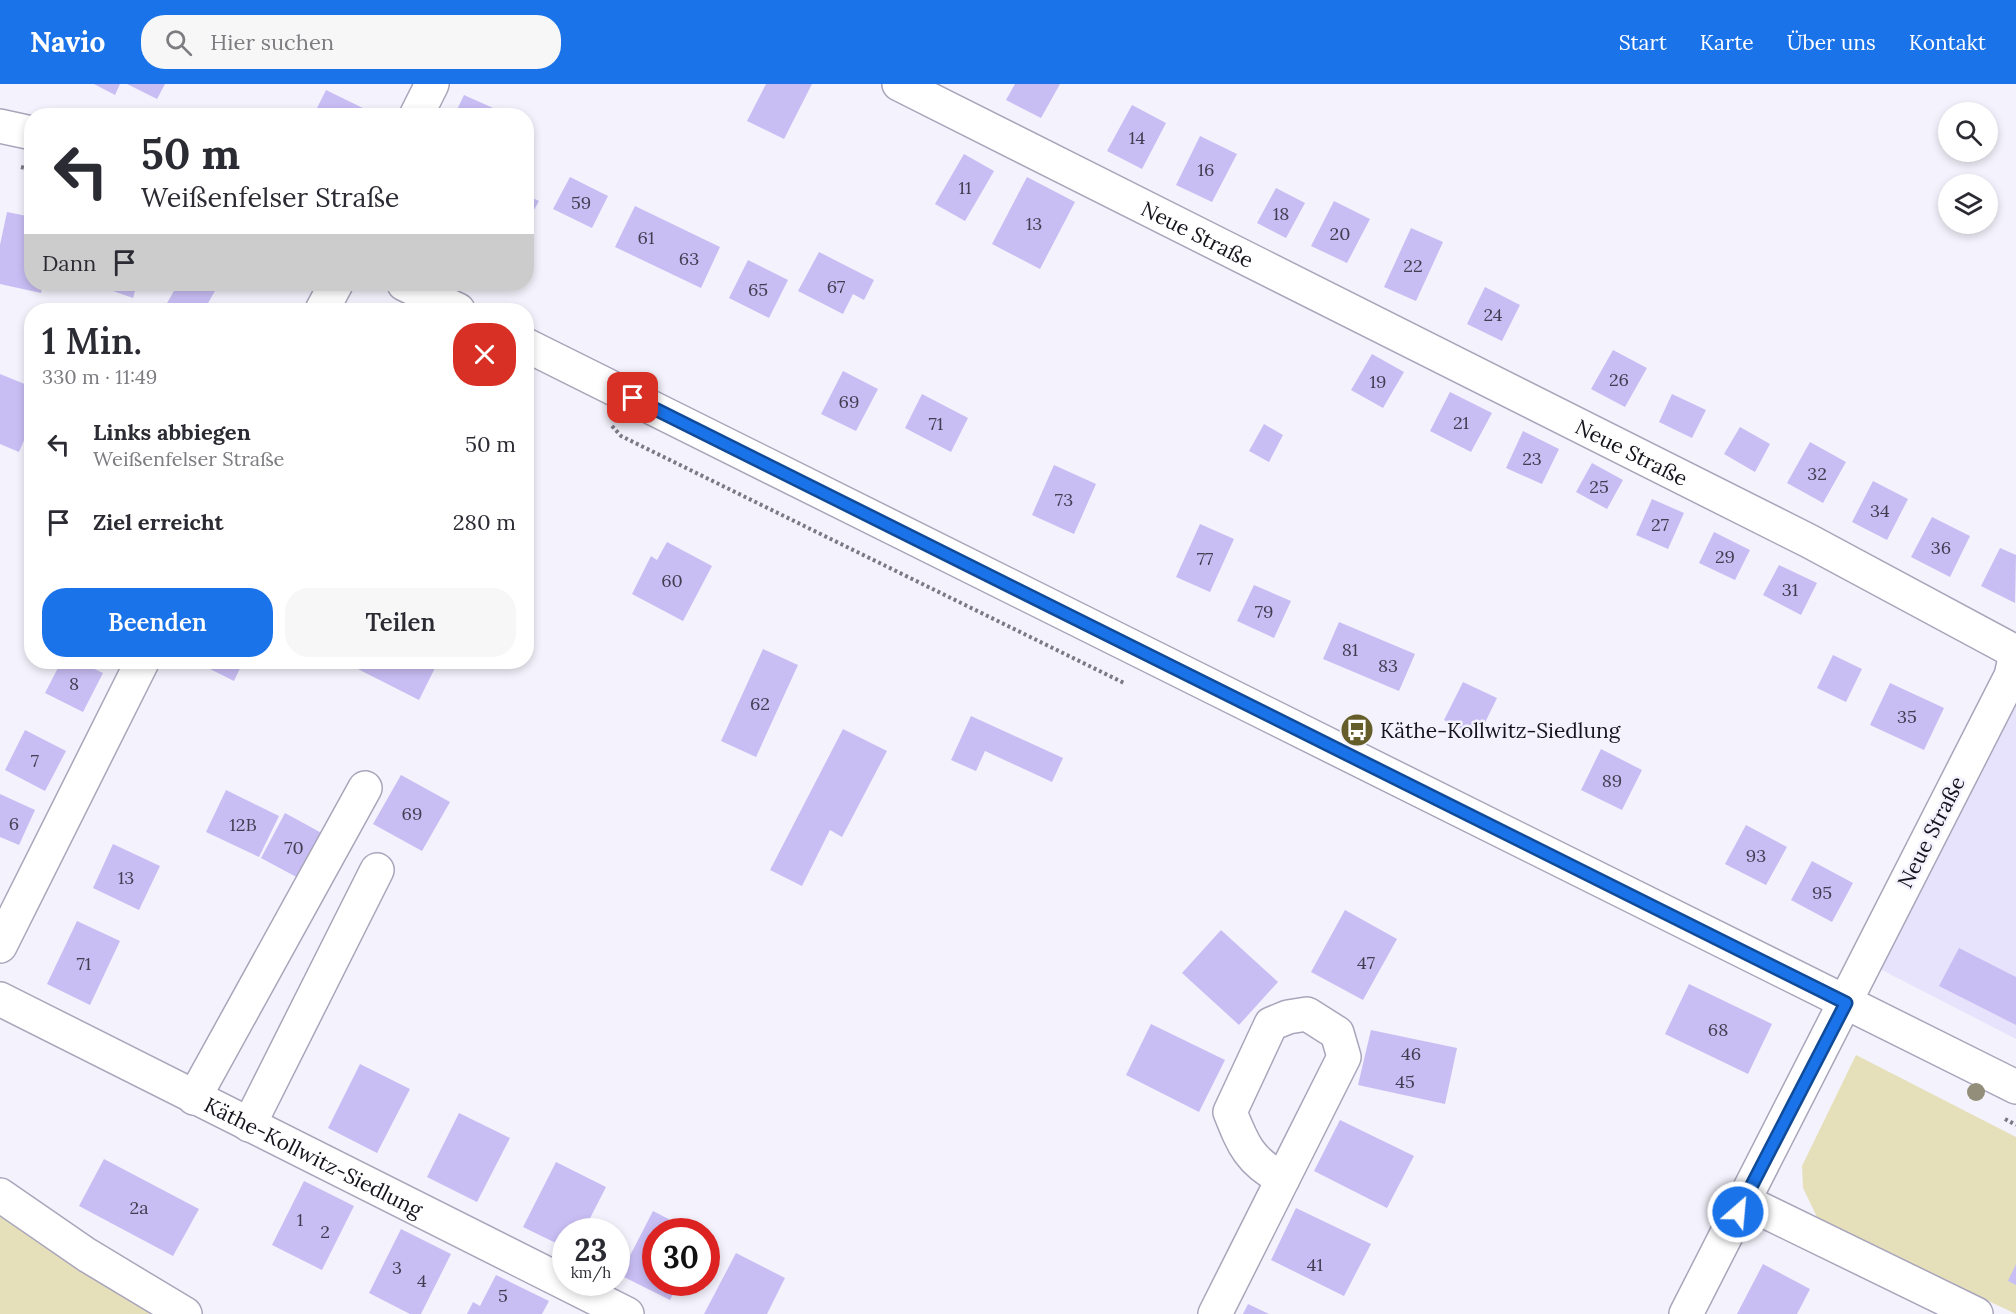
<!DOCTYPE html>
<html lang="de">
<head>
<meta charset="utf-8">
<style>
  body { margin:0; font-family:Lora,serif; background:#f7f7f7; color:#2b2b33; height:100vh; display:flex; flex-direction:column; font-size:22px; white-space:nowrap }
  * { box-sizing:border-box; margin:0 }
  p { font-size:20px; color:#7c7c81 }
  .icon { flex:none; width:33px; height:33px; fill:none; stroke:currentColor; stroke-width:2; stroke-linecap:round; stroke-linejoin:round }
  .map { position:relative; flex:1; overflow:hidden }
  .side { position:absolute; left:24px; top:219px; width:510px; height:366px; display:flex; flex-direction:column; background:#fff; border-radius:24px; box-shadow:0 3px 9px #0003 }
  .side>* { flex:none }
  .banner { position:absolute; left:24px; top:24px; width:510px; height:183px; border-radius:24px; box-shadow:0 3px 9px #0003; background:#fff; color:#2b2b33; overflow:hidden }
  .tools { position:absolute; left:1938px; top:18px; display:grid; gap:12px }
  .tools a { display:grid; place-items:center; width:60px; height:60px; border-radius:50%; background:#fff; box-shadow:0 3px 9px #0003; font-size:30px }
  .speed { position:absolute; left:552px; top:1134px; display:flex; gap:12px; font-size:30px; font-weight:700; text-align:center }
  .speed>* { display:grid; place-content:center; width:78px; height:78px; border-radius:50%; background:#fff; box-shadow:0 3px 9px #0003; line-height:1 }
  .speed small { font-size:15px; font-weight:400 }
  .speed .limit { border:9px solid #d22; background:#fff; color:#111 }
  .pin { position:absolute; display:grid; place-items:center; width:51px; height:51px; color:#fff; margin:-26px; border-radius:12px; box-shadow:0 3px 9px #0006 }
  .me { position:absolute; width:66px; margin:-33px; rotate:27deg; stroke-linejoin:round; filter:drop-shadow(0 0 4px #0008) }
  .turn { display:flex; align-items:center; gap:21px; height:126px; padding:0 18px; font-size:27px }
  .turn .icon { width:78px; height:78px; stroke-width:2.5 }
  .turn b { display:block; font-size:42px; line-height:51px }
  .then { display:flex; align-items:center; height:57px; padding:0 18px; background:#0003; gap:12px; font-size:22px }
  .round { display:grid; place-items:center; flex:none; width:63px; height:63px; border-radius:24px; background:#f7f7f7 }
  .head { display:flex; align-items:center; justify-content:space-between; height:102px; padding:0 18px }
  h1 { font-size:36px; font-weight:600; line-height:45px }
  .button { display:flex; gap:12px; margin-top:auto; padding:12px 18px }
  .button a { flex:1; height:69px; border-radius:24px; background:#1a73e8; color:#fff; font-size:24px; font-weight:600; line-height:69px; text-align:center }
  .button a+a { background:#f7f7f7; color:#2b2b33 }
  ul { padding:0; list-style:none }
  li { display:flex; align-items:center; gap:18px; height:78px; padding:0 18px }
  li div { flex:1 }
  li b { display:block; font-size:22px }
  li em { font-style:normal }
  header { display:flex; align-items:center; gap:36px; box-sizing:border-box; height:84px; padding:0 30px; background:#1a73e8; color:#fff }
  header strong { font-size:28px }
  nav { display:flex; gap:33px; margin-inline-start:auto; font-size:21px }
  .search { width:420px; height:54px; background:#f7f7f7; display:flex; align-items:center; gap:15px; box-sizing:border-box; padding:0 21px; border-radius:24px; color:#7c7c81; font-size:22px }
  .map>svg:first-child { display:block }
  .built { fill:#e8e3fc }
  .green { fill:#e5e0ba }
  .building { fill:#c9bef4 }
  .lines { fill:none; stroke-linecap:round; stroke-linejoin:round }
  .minor-casing { stroke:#a9a5bb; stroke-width:36 }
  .path { stroke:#7b7a83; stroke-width:4; stroke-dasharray:3 3; stroke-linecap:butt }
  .minor { stroke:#fff; stroke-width:33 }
  .tree { fill:#938e7a }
  .route-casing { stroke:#114b97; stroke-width:15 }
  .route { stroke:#1a73e8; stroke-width:10 }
  .labels { text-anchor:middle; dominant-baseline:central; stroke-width:5; stroke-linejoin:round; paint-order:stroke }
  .number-label { font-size:18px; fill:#423e52 }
  .street-label { font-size:21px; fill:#15141c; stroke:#f4f2fc }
  .poi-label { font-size:21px; fill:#15141c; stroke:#f4f2fc; text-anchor:start }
</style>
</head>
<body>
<header>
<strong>Navio</strong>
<div class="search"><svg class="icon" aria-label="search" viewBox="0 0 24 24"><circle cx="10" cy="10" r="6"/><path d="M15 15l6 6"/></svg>Hier suchen</div>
<nav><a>Start</a><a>Karte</a><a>Über uns</a><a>Kontakt</a></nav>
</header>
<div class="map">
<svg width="2016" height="1230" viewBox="0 0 2016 1230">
  <rect width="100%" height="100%" fill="#f4f2fc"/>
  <path class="built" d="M2016 618V955L1880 885Z"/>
  <path class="green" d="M1856 971 2016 1053V1230L1819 1137 1803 1104 1802 1082Z
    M0 1121 157 1230H0Z"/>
  <path class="building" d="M94 0H120L115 11Z
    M127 0H165L157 15Z
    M766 0H812L784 55 747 37Z
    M1015 0H1060L1041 34 1006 16Z
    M326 6 369 27 366 32H313Z
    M464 11 502 28 501 32H454Z
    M1132 21 1166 39 1142 85 1107 67Z
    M1200 52 1237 70 1212 118 1176 101Z
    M964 70 994 87 965 137 935 120Z
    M570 93 608 112 592 144 553 125Z
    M1027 93 1075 118 1040 185 992 160Z
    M1276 104 1305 119 1286 154 1257 139Z
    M526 111 539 117 526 140Z
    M1334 117 1370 135 1347 179 1311 162Z
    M635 122 720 163 701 204 615 163Z
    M7 128 32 133V200H43L41 209 0 200V161Z
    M1411 144 1443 158 1416 217 1384 203Z
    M819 168 874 196 864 216 853 210 843 230 798 207Z
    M748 176 788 196 769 234 729 214Z
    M93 200H137L133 214Z
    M178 200H219L204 226H163Z
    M1485 203 1520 221 1502 257 1467 240Z
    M1613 266 1647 284 1625 323 1591 305Z
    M1372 270 1404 288 1383 324 1351 306Z
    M843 287 878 305 856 347 821 330Z
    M0 290 32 303V338L19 368 0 360Z
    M1450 308 1492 329 1471 368 1430 347Z
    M922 310 968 334 951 368 905 344Z
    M1672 310 1706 326 1692 354 1659 338Z
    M1264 340 1283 351 1269 378 1249 367Z
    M1740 343 1770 360 1755 388 1724 370Z
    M1523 347 1559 365 1542 400 1506 384Z
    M1810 358 1846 378 1823 419 1787 399Z
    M1592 379 1623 396 1607 425 1576 408Z
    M1054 381 1096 400 1074 450 1032 431Z
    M1873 397 1908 415 1887 456 1852 438Z
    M1652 415 1684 429 1668 465 1636 451Z
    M1932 433 1970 452 1950 493 1911 473Z
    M1200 440 1234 455 1210 508 1176 493Z
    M1714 448 1750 466 1735 496 1699 479Z
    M667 458 712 482 683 537 632 510 651 472 657 476Z
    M2000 464 2016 471 2015 519 1981 502Z
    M1779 481 1817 499 1801 531 1763 511Z
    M1254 501 1291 517 1274 554 1237 537Z
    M1339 538 1415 570 1399 607 1323 575Z
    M763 565 798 581 756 673 721 657Z
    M1833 571 1862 585 1846 618 1817 604Z
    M61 578H80L103 589 83 628 45 609Z
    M196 578H243L234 597Z
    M344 578H438L419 616Z
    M1463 598 1497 614 1478 653 1444 636Z
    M1890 599 1944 624 1924 666 1870 641Z
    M971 632 1063 674 1052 698 985 667 976 687 951 676Z
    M843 645 887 667 842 753 830 746 802 802 770 786Z
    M25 646 66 667 45 707 5 686Z
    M1601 665 1642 686 1622 726 1581 706Z
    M401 691 450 718 422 767 373 740Z
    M226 706 279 732 259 773 206 748Z
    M0 710 35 726 19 761 0 753Z
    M285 729 327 752 302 796 261 774Z
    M1746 741 1787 763 1766 801 1725 780Z
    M113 760 160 782 139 826 93 804Z
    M1812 777 1853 799 1832 838 1791 816Z
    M1345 826 1397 855 1363 916 1311 888Z
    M77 837 120 857 90 921 47 900Z
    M1221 846 1278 898 1239 941 1182 889Z
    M1959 864 2016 893V941L1939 902Z
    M1689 900 1772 940 1748 990 1665 950Z
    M1151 940 1225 976 1199 1028 1126 991Z
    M1371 946 1457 964 1445 1020 1358 1001Z
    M360 980 410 1005 377 1069 328 1044Z
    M459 1029 510 1054 477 1118 427 1093Z
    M1340 1036 1414 1072 1387 1124 1314 1087Z
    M104 1075 199 1125 173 1172 79 1122Z
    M556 1078 606 1103 583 1148H566V1164L523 1143Z
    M304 1097 354 1122 322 1186 272 1161Z
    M1296 1124 1371 1160 1344 1212 1271 1176Z
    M653 1127 694 1148H656V1198H679L670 1216 620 1191Z
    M401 1145 451 1170 421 1230H410L369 1209Z
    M736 1169 785 1194 767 1230H704Z
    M1763 1180 1810 1205 1797 1230H1737Z
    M2016 1180V1201L2008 1197Z
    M496 1191 549 1217 542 1230H467L473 1218 480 1222Z
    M1248 1220 1269 1230H1243Z"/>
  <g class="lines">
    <g class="minor-casing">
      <g id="minor">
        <path id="s1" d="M899 0 1809 457 2008 564 2015 574 2011 592 1686 1230"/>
        <path d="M416 32 432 0"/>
        <path d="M0 42 32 49"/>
        <path d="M404 200 458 226"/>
        <path d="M322 226 336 200"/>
        <path d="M526 261 2016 1003"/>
        <path d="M0 862 142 578"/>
        <path id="s2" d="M0 915 627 1230"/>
        <path d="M194 1014 365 704"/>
        <path d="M249 1041 377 786"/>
        <path d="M0 1111 87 1171 185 1230"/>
        <path d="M1744 1117 1976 1230"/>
        <path d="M1215 1230 1344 973 1337 949 1307 930 1288 933 1271 940 1230 1028C1243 1061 1250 1078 1283 1095"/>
      </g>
    </g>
    <path class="path" d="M21 83 32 86
      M612 342 621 352 1124 599
      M2005 1035 2016 1041"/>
    <use href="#minor" class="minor"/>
  </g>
  <circle class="tree" cx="1976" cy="1008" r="9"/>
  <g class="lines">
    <g class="route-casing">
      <path id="route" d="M633 314 1846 919 1738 1128"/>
    </g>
    <use href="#route" class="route"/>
  </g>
  <defs>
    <g id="bus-disc" transform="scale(1.725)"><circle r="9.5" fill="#655e2a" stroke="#f4f2fc"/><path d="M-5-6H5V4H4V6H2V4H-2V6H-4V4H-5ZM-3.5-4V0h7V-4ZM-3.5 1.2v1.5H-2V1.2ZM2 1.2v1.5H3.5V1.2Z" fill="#fff"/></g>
  </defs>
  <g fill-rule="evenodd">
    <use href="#bus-disc" x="1357" y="646"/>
  </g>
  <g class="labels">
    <g class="number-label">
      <text x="1137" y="53">14</text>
      <text x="1206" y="85">16</text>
      <text x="965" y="103">11</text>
      <text x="581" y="118">59</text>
      <text x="1281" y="129">18</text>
      <text x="1034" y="139">13</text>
      <text x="1340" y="149">20</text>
      <text x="646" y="153">61</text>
      <text x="689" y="174">63</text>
      <text x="1413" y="181">22</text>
      <text x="836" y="202">67</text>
      <text x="758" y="205">65</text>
      <text x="1493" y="230">24</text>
      <text x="1619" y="295">26</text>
      <text x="1378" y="297">19</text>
      <text x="849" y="317">69</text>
      <text x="1461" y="338">21</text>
      <text x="936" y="339">71</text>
      <text x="1532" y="374">23</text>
      <text x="1817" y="389">32</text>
      <text x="1599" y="402">25</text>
      <text x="1064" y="415">73</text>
      <text x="1880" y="426">34</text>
      <text x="1660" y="440">27</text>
      <text x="1941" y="463">36</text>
      <text x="1725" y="472">29</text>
      <text x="1205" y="474">77</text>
      <text x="672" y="496">60</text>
      <text x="1790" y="505">31</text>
      <text x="1264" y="527">79</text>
      <text x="1350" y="565">81</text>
      <text x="1388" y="581">83</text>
      <text x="74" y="599">8</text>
      <text x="760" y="619">62</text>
      <text x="1907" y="632">35</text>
      <text x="35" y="676">7</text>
      <text x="1612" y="696">89</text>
      <text x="412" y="729">69</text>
      <text x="14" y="739">6</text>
      <text x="243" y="740">12B</text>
      <text x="294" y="763">70</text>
      <text x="1756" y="771">93</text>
      <text x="126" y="793">13</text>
      <text x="1822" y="808">95</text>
      <text x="1366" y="878">47</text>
      <text x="84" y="879">71</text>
      <text x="1718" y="945">68</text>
      <text x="1411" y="969">46</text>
      <text x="1405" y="997">45</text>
      <text x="139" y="1123">2a</text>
      <text x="300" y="1135">1</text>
      <text x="325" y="1147">2</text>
      <text x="1315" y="1180">41</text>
      <text x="397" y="1183">3</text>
      <text x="422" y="1196">4</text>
      <text x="503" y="1211">5</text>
    </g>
    <g class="street-label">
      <text stroke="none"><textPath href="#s1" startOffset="334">Neue Straße</textPath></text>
      <text stroke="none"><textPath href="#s1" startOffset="820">Neue Straße</textPath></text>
      <text transform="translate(1931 748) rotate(-63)">Neue Straße</text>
      <text stroke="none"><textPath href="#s2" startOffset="351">Käthe-Kollwitz-Siedlung</textPath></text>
    </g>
    <g class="poi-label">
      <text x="1380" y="646">Käthe-Kollwitz-Siedlung</text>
    </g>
  </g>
</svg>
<div class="tools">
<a><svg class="icon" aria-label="search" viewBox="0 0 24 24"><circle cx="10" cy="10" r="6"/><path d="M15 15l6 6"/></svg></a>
<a><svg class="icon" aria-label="layers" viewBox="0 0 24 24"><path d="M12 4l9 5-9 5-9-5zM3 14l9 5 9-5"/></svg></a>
</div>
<div class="speed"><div>23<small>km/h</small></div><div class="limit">30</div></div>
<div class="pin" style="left:633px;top:314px;background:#d93025"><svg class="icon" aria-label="arrive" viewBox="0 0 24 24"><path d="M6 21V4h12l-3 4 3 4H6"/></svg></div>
<svg class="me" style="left:1738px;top:1128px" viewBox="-20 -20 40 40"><circle r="17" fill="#1a73e8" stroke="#fff" stroke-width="3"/><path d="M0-11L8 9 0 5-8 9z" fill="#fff"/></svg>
<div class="banner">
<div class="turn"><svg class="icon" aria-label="left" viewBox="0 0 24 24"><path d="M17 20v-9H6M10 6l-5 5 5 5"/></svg><div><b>50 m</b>Weißenfelser Straße</div></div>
<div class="then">Dann<svg class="icon" aria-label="arrive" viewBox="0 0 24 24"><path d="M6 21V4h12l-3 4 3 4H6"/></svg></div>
</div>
<section class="side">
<div class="head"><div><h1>1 Min.</h1><p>330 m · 11:49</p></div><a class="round" style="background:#d93025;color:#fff"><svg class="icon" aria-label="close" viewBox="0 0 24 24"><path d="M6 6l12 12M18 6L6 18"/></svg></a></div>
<ul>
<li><svg class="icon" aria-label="left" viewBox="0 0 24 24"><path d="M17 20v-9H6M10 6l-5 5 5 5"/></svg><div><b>Links abbiegen</b><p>Weißenfelser Straße</p></div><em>50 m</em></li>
<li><svg class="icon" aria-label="arrive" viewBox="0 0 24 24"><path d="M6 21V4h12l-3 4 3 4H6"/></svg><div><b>Ziel erreicht</b></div><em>280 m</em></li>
</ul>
<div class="button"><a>Beenden</a><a>Teilen</a></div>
</section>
</div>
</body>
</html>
